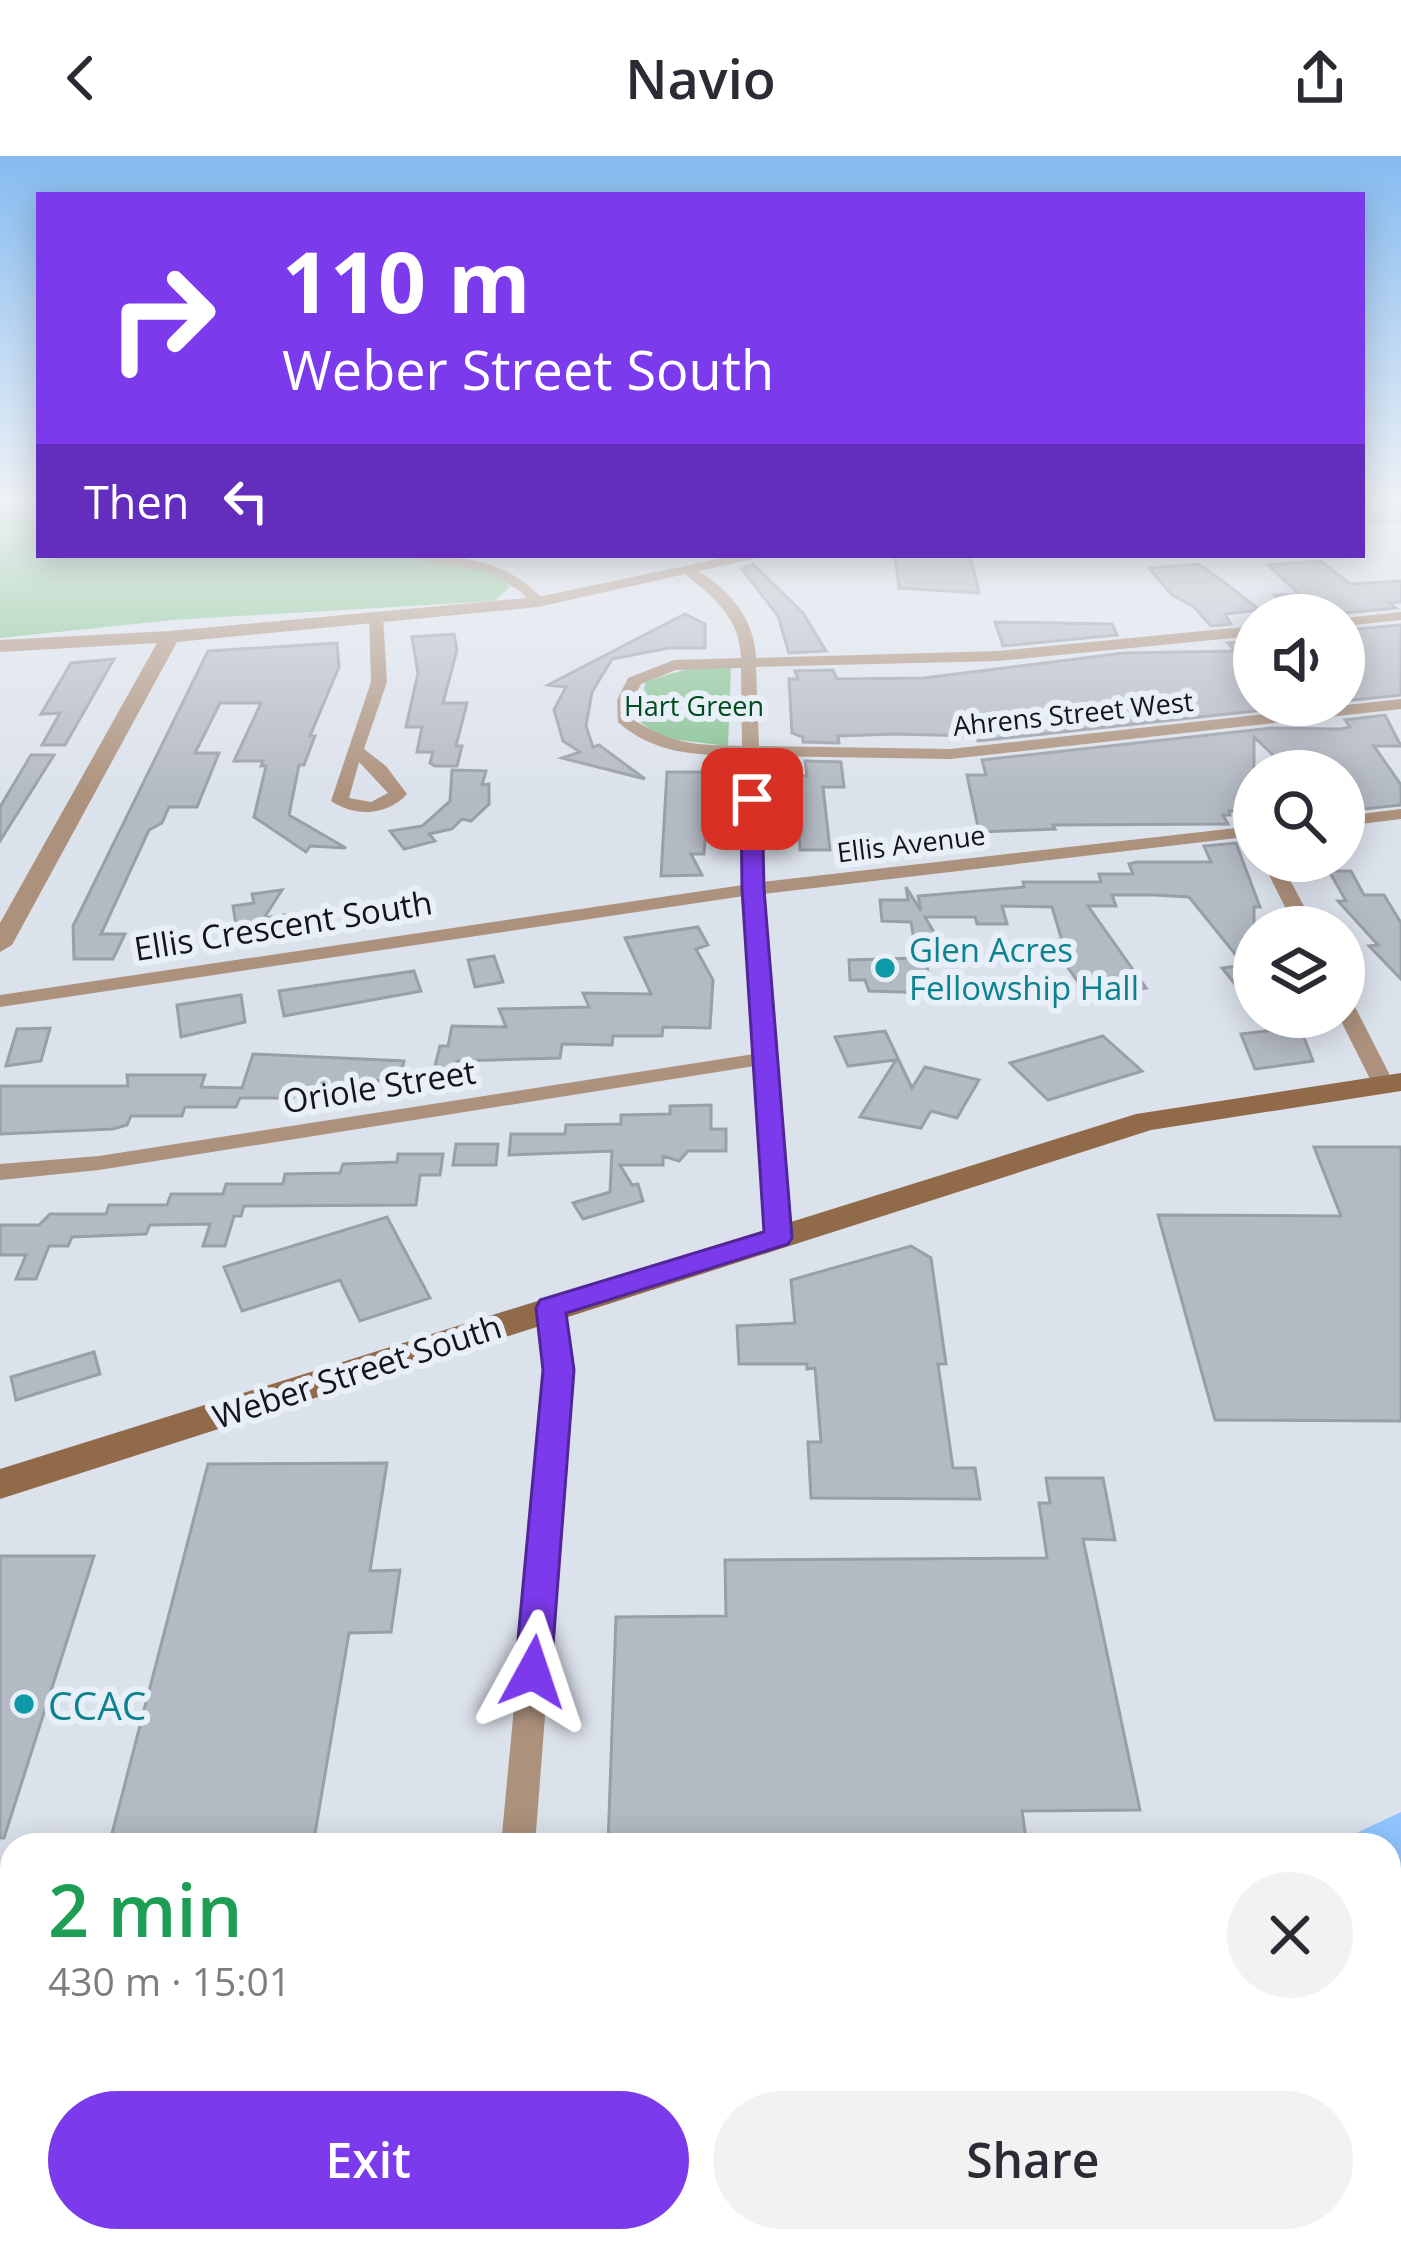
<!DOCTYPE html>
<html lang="en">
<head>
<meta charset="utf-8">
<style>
  body { margin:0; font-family:"Open Sans",sans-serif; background:#f2f2f3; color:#2b2b33; height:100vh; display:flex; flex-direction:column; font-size:45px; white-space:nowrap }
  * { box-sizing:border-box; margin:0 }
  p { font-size:39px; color:#7c7c81 }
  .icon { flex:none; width:66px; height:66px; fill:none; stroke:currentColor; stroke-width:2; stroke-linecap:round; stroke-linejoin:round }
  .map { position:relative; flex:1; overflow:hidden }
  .sheet { position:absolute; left:0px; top:1677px; width:1401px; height:420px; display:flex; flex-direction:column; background:#fff; border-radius:36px 36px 0 0; box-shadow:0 6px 30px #0003 }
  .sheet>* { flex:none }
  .guide { position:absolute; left:36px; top:36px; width:1329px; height:366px; border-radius:0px; box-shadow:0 6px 30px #0003; background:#7c3aed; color:#fff; overflow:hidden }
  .controls { position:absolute; left:1233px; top:438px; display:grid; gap:24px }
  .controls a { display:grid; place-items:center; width:132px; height:132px; border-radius:50%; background:#fff; box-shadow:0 6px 30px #0003; font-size:60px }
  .pin { position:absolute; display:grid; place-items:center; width:102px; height:102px; color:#fff; margin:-51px; border-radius:24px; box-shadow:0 6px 18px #0006 }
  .me { position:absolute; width:132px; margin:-66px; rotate:5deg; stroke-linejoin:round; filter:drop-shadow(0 0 9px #0008) }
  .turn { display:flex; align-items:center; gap:42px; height:252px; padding:0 48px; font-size:54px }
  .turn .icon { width:156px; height:156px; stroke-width:2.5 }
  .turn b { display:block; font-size:84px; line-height:102px }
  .then { display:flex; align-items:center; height:114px; padding:0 48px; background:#0003; gap:24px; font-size:45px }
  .round { display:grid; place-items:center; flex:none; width:126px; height:126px; border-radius:63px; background:#f2f2f3 }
  .headline { display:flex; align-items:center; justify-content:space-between; height:204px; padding:0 48px }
  h1 { font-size:72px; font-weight:600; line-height:90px; color:#1e9e55 }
  .cta { display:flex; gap:24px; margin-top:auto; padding:24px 48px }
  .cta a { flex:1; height:138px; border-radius:72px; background:#7c3aed; color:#fff; font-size:48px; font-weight:600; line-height:138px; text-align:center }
  .cta a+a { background:#f2f2f3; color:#2b2b33 }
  header { display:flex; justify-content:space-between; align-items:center; height:156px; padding:0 48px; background:#fff; font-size:54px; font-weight:600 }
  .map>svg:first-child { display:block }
  .industrial { fill:#e4d1e1 }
  .green { fill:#85c290 }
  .forest { fill:#82c28d }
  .water { fill:#90c5ff }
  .building { fill:#b4bac3; stroke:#999fa8; stroke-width:3 }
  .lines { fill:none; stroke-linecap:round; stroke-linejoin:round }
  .minor { fill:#ac917c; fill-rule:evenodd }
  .tertiary { fill:#ac917c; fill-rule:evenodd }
  .secondary { fill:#916a4a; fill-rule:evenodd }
  .rail-casing { stroke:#767b81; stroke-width:16 }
  .rail { stroke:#e9eff9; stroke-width:12; stroke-dasharray:34; stroke-linecap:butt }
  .route { fill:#7c3aed; stroke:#51269a; stroke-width:3 }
  .culture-dot { fill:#0f9aa8; stroke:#e9eff9; stroke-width:4.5 }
  .labels { text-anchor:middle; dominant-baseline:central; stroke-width:12; stroke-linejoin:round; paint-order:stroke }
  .far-park-label { font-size:27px; fill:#004b1b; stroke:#e9eff9 }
  .far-street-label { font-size:27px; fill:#131619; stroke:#e9eff9 }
  .street-label { font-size:33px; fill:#131619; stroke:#e9eff9 }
  .culture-label { font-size:33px; fill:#0d838f; stroke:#e9eff9; text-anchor:start }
  .near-culture-label { font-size:39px; fill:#0d838f; stroke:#e9eff9; text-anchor:start }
</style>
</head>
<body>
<header><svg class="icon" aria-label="back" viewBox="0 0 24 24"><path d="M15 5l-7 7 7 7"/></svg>Navio<svg class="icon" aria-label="share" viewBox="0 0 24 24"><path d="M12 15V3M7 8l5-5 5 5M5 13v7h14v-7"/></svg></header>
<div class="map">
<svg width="1401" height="2097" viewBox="0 0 1401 2097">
  <rect width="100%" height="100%" fill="#dce2ec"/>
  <path class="industrial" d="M989 2085H1295L1283 2097H976Z"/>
  <path class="green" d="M691 512H731L728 590 662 582 636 563 646 525Z"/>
  <path class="forest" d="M0 346H39V399H407C438 402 491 405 510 431L494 445 173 464 0 482Z"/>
  <path class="water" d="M1401 1656V1816H1389V1689H1331Z"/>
  <path class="building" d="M1362 346H1401V365H1367Z
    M895 399H970L979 437 899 432Z
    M1321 405 1350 428 1401 425V446L1390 447 1396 452 1344 457H1291L1274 439 1299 438 1268 409Z
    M753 408 803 457 826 495 789 497 778 460 742 413Z
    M1198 408 1216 420 1260 454 1225 458 1231 468 1211 470 1194 451 1172 439 1149 412Z
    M685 458 705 468V492H669L612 503 592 536 586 570 593 591 599 589 645 623 562 602 580 596 563 585 554 554 566 531 548 529Z
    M995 466 1112 468 1117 479 1003 490Z
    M1401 469V539L1344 545V474Z
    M454 478 457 494 443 547H467L456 590H462L457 610H435L430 607 433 596H417L422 571H406L418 517 412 481Z
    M1242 486 1247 495H1254V549L1264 554 978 585 976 580 893 578 838 580 839 587 803 586V581L792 577 789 523H798L795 515 833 514 837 523 924 522 1124 497 1235 495 1228 487Z
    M337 487 339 511 310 580H315L304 609H299L289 659 346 692 310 690 306 696 254 661 266 610H261L263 605H234L261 547H220L195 597H219L197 651H169L162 667 149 674 101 778H125L113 803H74L73 770 208 495Z
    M114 503 65 589H42L60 557 41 558 71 507Z
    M1385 559 1401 590H1374L1401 629V649L1364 653 1344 637V615H1290L1254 581V655H1229L1230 659H1223L1228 668 1053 669 1055 673 979 676 967 619H986L982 604 1273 572 1341 573 1350 571 1345 564Z
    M31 599H54L0 685V651Z
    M805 605 841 606 844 631H823L830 694H800L795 620H807Z
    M452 614 486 615 482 629 489 628V648L471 665 462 663 452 673 429 678 435 685 404 693 390 675 422 670 450 645Z
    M667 616H706V624H710L704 698H691L702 719 661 720Z
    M1236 687 1260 751H1254V851L1222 812 1244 809 1189 741 1154 739H1112L1116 750H1088L1146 832 1087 839 1053 790 1063 788 1052 751 1002 750 1007 768H977L975 761H925L948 800 926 803 931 837 869 835 865 824H850L849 804 917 802 911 766 882 765 880 744H908L906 731 921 755 918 740 1024 731 1023 726H1101L1099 718H1133L1129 708 1136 706H1211L1204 690Z
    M1329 715H1351L1364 739H1384L1401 767V823L1369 790 1378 789 1338 745H1346Z
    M282 734 264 762 284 759 288 778 266 781 263 763 251 781 238 783 233 750 254 747 252 738Z
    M698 771 708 789 696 793 713 824 710 872 663 871 662 880H613L612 889 562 888 560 902 457 905 455 915 434 914 440 890H448L452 870 506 871 499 853 589 851 583 837 651 838 625 782Z
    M494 800 503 826 475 831 468 804Z
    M414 815 421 835 284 860 279 835Z
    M241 839 245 866 181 881 177 849Z
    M1300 871 1313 905 1255 913 1241 878Z
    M50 872 41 905 6 910 17 873Z
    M885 875 912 932 925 911 979 924 957 962 931 955 921 972 860 961 896 904 848 910 835 881Z
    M1103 880 1142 915 1048 944 1010 907Z
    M253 898 404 905 400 925 350 924 347 933 297 932 293 942H240L236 951H185L182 960H131L127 969 113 973 0 978V930H128L127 919H205L201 931 242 932Z
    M711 949V973H726V995H688L679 1005 663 1000V1009H620L632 1029 638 1028 643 1045 583 1063 573 1047 610 1036 612 995 509 999 511 978H565L566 969 621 968V959L670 958V950Z
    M456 988H498L496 1009H453Z
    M1314 991H1401V1265L1215 1264 1158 1059 1341 1060Z
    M398 998H443L440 1019H420L416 1049 244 1050 241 1060H234L225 1090H203L210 1068 150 1069 146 1078 72 1081 68 1090H49L36 1123H16L26 1099H0V1069H39L50 1058H106L109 1049H167L171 1038H223L226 1028H283L285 1018 340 1017 343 1008 397 1006Z
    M387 1061 430 1142 360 1165 340 1124 242 1155 224 1111Z
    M911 1090 931 1102 946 1208H938L953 1312H975L980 1343 811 1342 808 1286H821L815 1212 807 1213V1208H739L737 1170 795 1167 791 1124Z
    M94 1196 100 1218 16 1244 11 1221Z
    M387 1307 370 1415 400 1414 391 1476 349 1477 313 1689H109L208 1308Z
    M1046 1322H1103L1115 1384 1083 1383 1140 1654 1022 1655 1027 1689H608L616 1461 726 1460 725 1404 1047 1402 1039 1347H1050Z
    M0 1400H94L4 1682H0Z"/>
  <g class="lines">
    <path class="minor" d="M394 399C451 399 506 399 545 446L533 449 520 435 489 416Z
      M690 411C726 428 755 462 756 502L998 495 1254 470V480L998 505 756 511 759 590 950 593 1401 543V553L950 603 759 600 762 726 1254 670V680L763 738 790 1082 787 1088 778 1090 766 1082 755 910 99 1014 0 1024V1008L99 1000 754 898 744 740 0 851V839L743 729 742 600C695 599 654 598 618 566L617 544 628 522 674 504 741 502C740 462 715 443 685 418V412ZM741 512 742 590C695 589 675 589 634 564L633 544 641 528 676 514Z
      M376 456 383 460 387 526 364 593 386 610 407 638C387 660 355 661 331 645L371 526 369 460ZM359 606 388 637 371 646 349 642Z
      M1401 456V464L1344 470V462Z
      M1401 653V663L1344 670V660Z
      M1262 705H1280L1315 771H1295Z
      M1344 843 1354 849 1395 929 1392 934 1384 936 1373 929 1339 861H1344Z
      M551 1143 560 1146 564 1152 572 1214 535 1689H501L546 1214 538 1152 542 1146Z
      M465 2085H505L504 2097H464Z"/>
    <path class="tertiary" d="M737 399H771L538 451 177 486 12 789 0 796V767L157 487 0 496V484L169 475 538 441Z"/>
    <path class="secondary" d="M1401 917V935L1151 974 0 1343V1313L1136 958Z"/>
    <g class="rail-casing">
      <path id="rail" d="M1387 2097 1401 2081"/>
    </g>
    <use href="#rail" class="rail"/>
  </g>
  <linearGradient id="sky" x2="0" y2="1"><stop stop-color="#85bbf1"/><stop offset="0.54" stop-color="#eff2f6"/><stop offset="1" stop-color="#eff2f6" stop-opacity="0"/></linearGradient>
  <rect width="1401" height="640" fill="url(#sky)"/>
  <path class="route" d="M752 637 762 643 764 733 792 1082 788 1088 566 1157 574 1214 551 1516 545 1527 533 1531 520 1527 515 1516 543 1214 536 1152 540 1144 764 1076 742 733 741 643Z"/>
  <g class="culture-dot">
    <circle cx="885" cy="812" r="12"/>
    <circle cx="24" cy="1548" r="12"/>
  </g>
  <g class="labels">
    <g class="far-park-label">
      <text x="694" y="549">Hart Green</text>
    </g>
    <g class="far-street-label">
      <text transform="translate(1073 557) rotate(-6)">Ahrens Street West</text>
      <text transform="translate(911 687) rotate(-7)">Ellis Avenue</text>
    </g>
    <g class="street-label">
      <text transform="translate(283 769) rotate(-9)">Ellis Crescent South</text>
      <text transform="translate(379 930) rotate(-9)">Oriole Street</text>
      <text transform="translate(357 1215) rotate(-18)">Weber Street South</text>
    </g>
    <g class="culture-label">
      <text x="909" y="793">Glen Acres<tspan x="909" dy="38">Fellowship Hall</tspan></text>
    </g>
    <g class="near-culture-label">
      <text x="48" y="1548">CCAC</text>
    </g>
  </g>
</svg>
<div class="controls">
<a><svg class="icon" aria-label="sound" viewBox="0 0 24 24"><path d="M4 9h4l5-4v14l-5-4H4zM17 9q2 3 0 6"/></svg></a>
<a><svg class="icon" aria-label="search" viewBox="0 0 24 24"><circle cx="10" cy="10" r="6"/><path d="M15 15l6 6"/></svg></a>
<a><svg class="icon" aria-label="layers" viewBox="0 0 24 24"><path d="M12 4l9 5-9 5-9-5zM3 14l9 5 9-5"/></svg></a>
</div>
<div class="pin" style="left:752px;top:643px;background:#d93025"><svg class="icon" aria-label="arrive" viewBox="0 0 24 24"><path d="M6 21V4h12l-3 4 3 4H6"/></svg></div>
<svg class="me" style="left:533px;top:1516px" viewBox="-20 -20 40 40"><path d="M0-17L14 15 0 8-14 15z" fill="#7c3aed" stroke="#fff" stroke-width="4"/></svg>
<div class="guide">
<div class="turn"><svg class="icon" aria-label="right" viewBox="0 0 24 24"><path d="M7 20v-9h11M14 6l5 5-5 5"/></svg><div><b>110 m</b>Weber Street South</div></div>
<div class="then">Then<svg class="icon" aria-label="left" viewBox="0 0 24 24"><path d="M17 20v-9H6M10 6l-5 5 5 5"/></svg></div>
</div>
<section class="sheet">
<div class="headline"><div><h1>2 min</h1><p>430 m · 15:01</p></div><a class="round"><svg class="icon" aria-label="close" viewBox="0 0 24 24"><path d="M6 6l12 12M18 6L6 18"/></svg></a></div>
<div class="cta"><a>Exit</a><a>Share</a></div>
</section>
</div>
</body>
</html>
